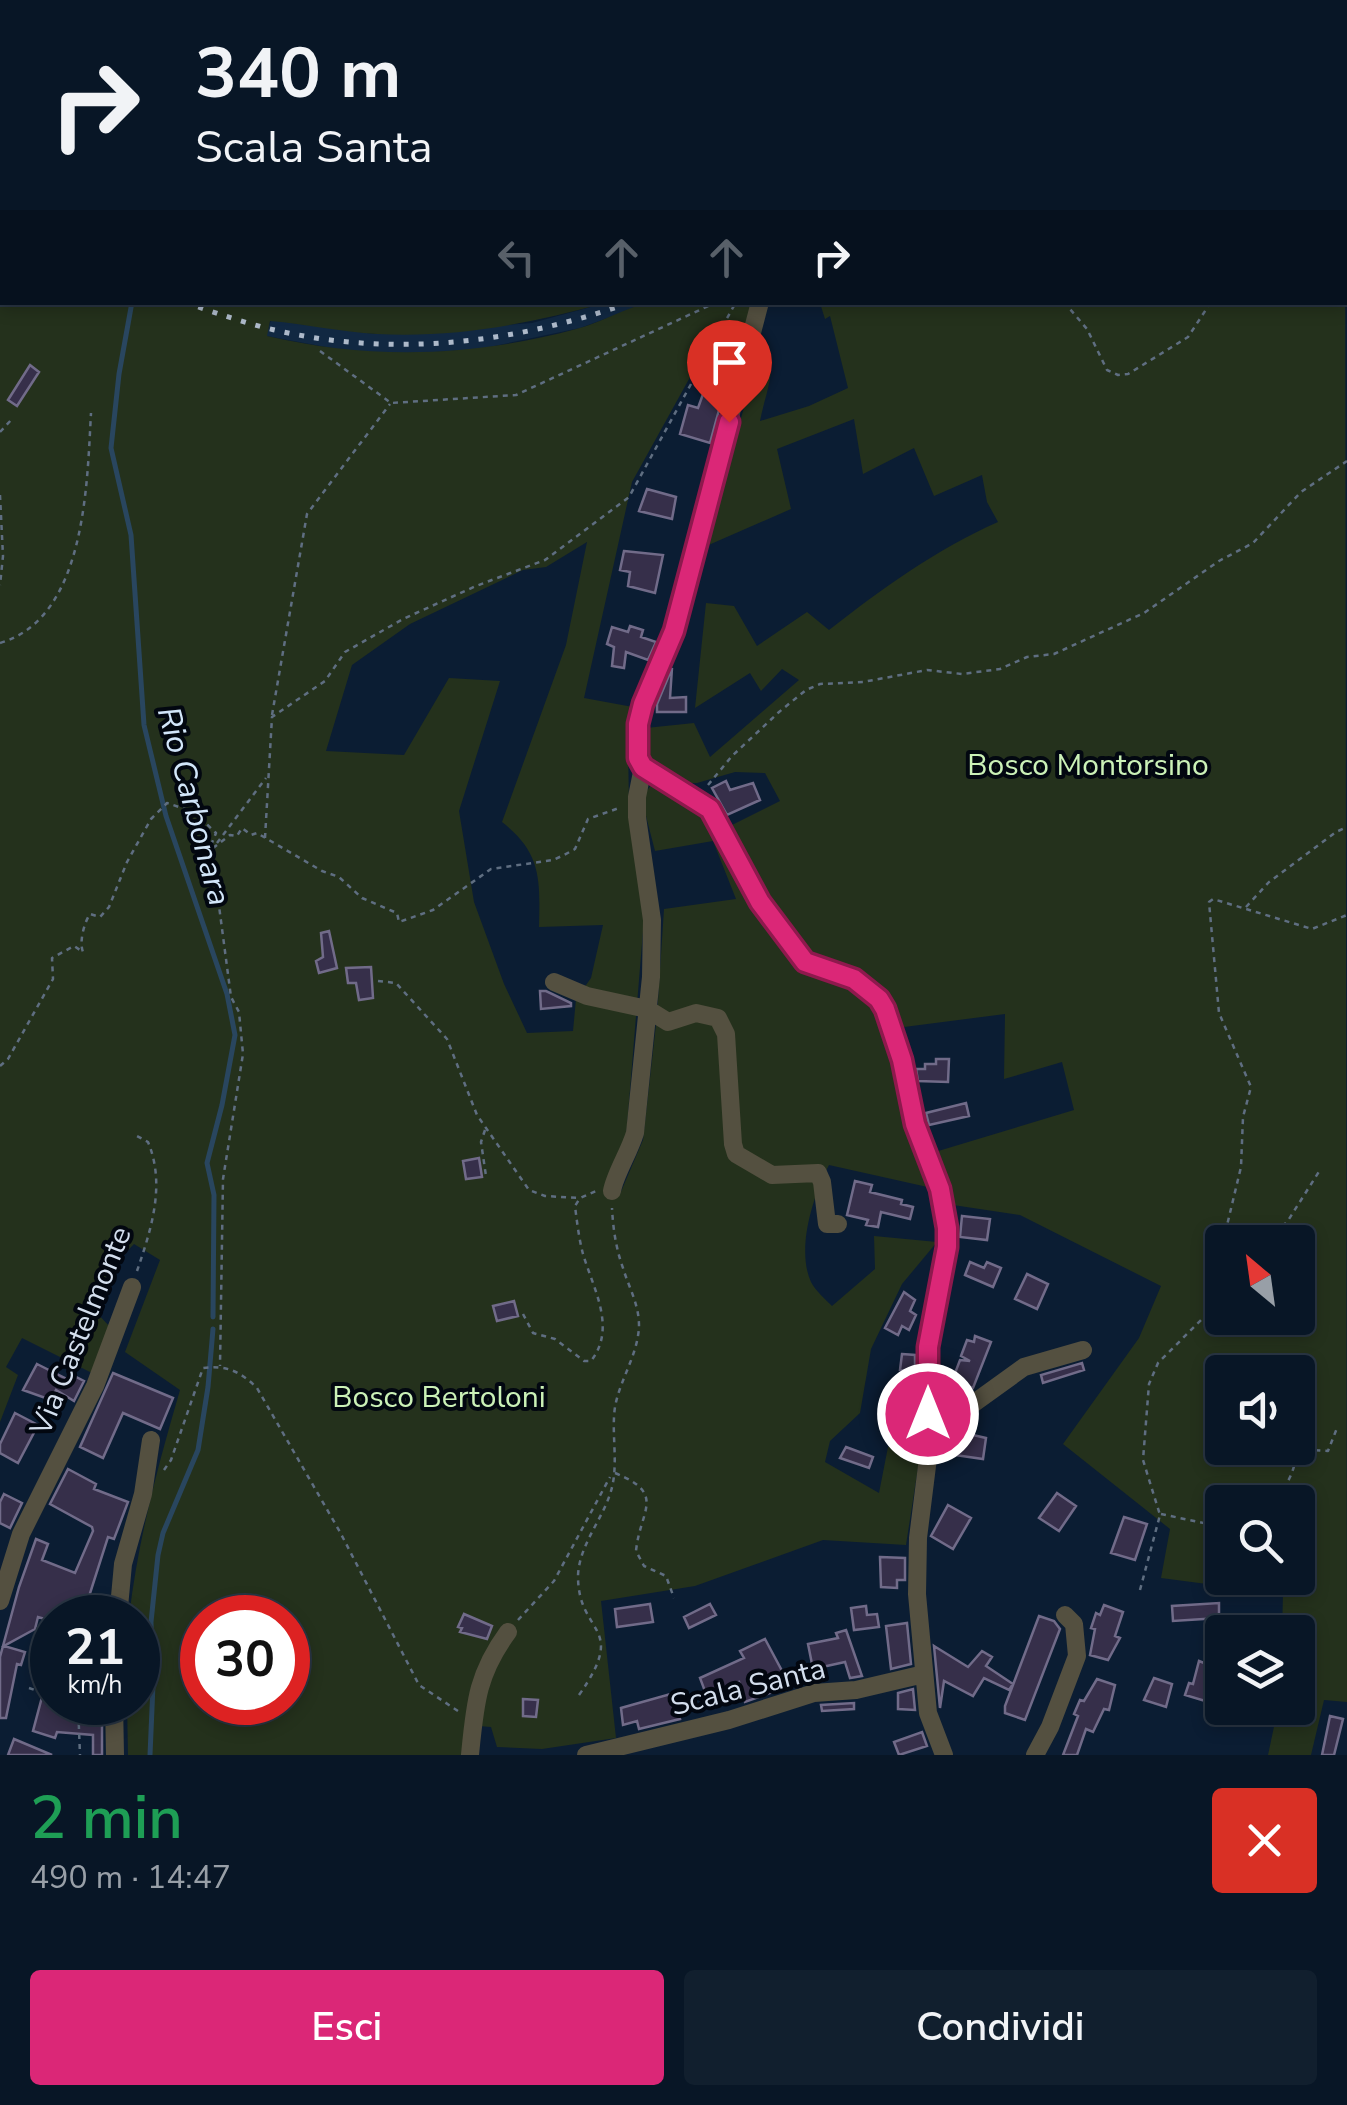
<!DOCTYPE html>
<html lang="it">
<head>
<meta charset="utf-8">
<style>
  body { margin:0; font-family:"Nunito Sans",sans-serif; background:#111f2e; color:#f1f3f6; height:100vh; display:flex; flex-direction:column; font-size:38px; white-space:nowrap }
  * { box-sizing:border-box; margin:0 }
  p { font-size:32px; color:#989fa7 }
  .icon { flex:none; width:55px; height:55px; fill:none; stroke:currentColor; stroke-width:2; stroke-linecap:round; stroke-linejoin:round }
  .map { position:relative; height:1755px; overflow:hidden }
  .side { display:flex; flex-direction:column; background:#081626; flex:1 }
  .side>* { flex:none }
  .banner { position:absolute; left:0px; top:0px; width:1348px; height:305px; box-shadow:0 5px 15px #0003,0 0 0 2px #293543; background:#081626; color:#f1f3f6; overflow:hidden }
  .needle { width:65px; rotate:331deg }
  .tools { position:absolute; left:1205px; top:1225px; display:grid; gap:20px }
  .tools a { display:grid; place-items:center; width:110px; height:110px; border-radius:10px; background:#081626; box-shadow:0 5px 15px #0003,0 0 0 2px #293543; font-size:50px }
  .speed { position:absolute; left:30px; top:1595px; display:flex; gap:20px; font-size:50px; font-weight:700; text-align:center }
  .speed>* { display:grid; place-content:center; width:130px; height:130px; border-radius:50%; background:#081626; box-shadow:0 5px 15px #0003,0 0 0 2px #293543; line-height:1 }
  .speed small { font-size:25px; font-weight:400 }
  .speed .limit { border:15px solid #d22; background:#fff; color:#111 }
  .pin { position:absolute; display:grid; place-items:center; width:85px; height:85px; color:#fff; margin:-102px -42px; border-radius:50% 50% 50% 0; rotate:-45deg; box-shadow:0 0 10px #0007 }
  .pin .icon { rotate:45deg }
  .me { position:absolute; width:110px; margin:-55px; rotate:0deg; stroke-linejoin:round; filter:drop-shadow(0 0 8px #0008) }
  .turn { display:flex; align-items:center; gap:35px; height:210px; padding:0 30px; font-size:45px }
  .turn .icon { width:130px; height:130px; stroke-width:2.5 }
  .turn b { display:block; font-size:70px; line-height:85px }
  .lanes { display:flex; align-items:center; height:95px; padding:0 30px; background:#0003; justify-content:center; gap:50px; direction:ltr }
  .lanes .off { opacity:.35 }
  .round { display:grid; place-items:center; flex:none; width:105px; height:105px; border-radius:10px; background:#111f2e }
  .overview { display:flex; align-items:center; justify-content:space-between; height:170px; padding:0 30px }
  h1 { font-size:60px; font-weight:600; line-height:75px; color:#1e9e55 }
  .cta { display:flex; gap:20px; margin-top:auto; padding:20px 30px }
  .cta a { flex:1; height:115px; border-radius:10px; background:#db2777; color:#fff; font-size:40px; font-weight:600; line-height:115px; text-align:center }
  .cta a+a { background:#111f2e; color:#f1f3f6 }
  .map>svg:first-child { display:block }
  .built { fill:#112842 }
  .green { fill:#24311c; fill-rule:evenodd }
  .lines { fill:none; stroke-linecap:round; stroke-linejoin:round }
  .stream { stroke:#29465f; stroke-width:5 }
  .building { fill:#362f4a; stroke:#716b89; stroke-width:2.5 }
  .path { stroke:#5f6e81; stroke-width:2.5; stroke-dasharray:5 5; stroke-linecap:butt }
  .minor { stroke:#545040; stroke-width:18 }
  .rail { stroke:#adb9c9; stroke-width:5; stroke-dasharray:5 10; stroke-linecap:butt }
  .route-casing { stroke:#8e194d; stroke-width:25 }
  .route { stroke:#db2777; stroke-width:18 }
  .labels { text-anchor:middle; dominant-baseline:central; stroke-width:8; stroke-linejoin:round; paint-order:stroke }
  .park-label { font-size:30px; fill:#cbf1b7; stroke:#020710 }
  .street-label { font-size:30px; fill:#d3deed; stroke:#020710 }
  .water-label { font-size:32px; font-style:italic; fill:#d2e6fa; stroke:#020710 }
</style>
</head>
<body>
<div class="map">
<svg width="1347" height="1755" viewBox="0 0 1347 1755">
  <rect width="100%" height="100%" fill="#0b1d33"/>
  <path class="built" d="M605 303H649L580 328 480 349 407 354 348 351 266 336 271 320 374 334 532 323Z"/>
  <path class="green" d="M0 0H696L2 2V237Z
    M744 0H939L744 2Z
    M958 0H1347V20L1345 2H956Z
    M1345 102 1347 1702 1324 1700 1311 1755H1268L1278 1708H1298V1632H1282L1283 1594 1161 1578 1170 1529 1063 1444 1139 1338 1161 1286 1020 1215 953 1205 935 1152 1074 1110 1062 1062 1004 1079 1005 1014 904 1027 885 994 866 973 811 951 794 932 763 889 730 826 780 801 765 773 735 772 697 783H686L656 768 648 753 646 728 694 723 710 757 799 680 782 669 761 691 750 673 695 708 706 603 734 606 757 646 807 612 829 630C883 588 935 550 998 522L987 502 982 475 934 496 914 448 863 474 854 419 777 449 791 509 704 547 764 338C780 364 765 394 760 421L809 406 848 388 830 316 825 319 820 303 1345 302ZM1222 1242H1298V1318H1222ZM1222 1372H1298V1448H1222ZM1222 1502H1298V1578H1222Z
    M0 251 2 302 605 303C528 324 457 338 377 334 341 332 306 324 270 321L267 336C370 360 473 357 576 329 600 323 623 309 647 303 673 297 725 303 754 303L735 369 699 361 632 482 584 698 633 707 628 743 629 807 644 919 626 1138 607 1198 620 1194 643 1140 657 1016 664 909 736 899 713 841 655 851 646 816 645 793 652 784 693 805 716 830 798 967 862 995 887 1033 902 1114 932 1188 829 1165C813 1196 796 1249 811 1282 815 1290 825 1299 832 1306L875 1269 874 1236 937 1242 902 1284 871 1349 860 1413 830 1441 825 1462 879 1493 888 1447 921 1448 906 1545 823 1540 695 1586 601 1601 616 1738 542 1749 497 1747 491 1727 466 1725 462 1755H128L127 1703 138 1702V1618L129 1617C138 1540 158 1465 180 1390L125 1352 160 1260 134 1244 108 1271 96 1312 110 1327 92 1373 22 1338 6 1367 18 1375 0 1422ZM587 542 566 645 502 822C542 853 540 880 539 927L603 925 591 978 576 999 573 1031 527 1033 504 984 474 902 459 811 500 681 449 678 404 755 326 751 352 665 410 624 523 570 546 567ZM202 1618H288V1702H202Z"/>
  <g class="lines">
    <path class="stream" d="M132 302 119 374 111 448 131 535 144 725 166 816 227 994 235 1035 222 1105 207 1163 214 1195 213 1317
      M150 1755 153 1685 151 1622 158 1555 163 1533 198 1450 208 1387 213 1329"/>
  </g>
  <path class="building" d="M30 365 39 372 17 406 8 400Z
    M711 372 728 377 710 443 680 434 688 405 698 408Z
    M647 489 676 497 672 519 639 511Z
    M624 551 663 555 655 593 628 586 630 572 620 570Z
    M630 626 643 630 641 637 656 642 648 660 626 652 624 668 612 666 614 647 607 644 612 627 628 632Z
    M672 668 670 698 686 697V712H657V704Z
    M726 781 730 790 753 783 760 800 727 815 712 788Z
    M329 931 337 968 319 973 316 961 323 957 321 933Z
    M371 967 373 998 359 1000 356 983H348L346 968Z
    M540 991H546L571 1003V1006L541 1009Z
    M936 1059H949L948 1082 918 1081 916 1069H925V1064H936Z
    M966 1103 969 1116 929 1125 926 1113Z
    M479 1158 482 1177 466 1179 463 1161Z
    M855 1181 872 1185 870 1192 902 1200 901 1204 913 1207 910 1219 881 1212 878 1227 866 1225 868 1220 847 1215Z
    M962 1216 990 1219 987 1240 960 1237Z
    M970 1262 984 1268 987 1262 1001 1268 993 1287 965 1275Z
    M1027 1274 1048 1284 1037 1309 1015 1299Z
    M904 1292 915 1300 910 1311 916 1315 909 1330 902 1326 898 1335 885 1328Z
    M514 1301 518 1316 497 1321 493 1306Z
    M975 1336 991 1342 973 1388 952 1381 960 1360 970 1361 961 1356 967 1340 974 1342Z
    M902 1354 915 1355V1372L900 1370Z
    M1082 1363 1084 1370 1043 1383 1041 1375Z
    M37 1364 67 1379 70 1374 84 1381 74 1401 56 1390 51 1400 23 1390Z
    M113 1373 173 1398 160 1429 123 1413 103 1458 80 1447Z
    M15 1413 38 1425 18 1463 0 1453V1444Z
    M960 1432 986 1438 983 1459 941 1453 943 1441 947 1438 958 1440Z
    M846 1447 873 1457 869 1468 840 1458Z
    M68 1469 96 1484 94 1489 128 1502 114 1539 108 1537 85 1609 81 1608 78 1618H52V1621L38 1617 35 1629 4 1646 25 1652 21 1665 17 1664 6 1718H0V1657L19 1587 36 1539 48 1544 42 1560 75 1573 93 1531 92 1527 50 1504Z
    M1057 1493 1076 1506 1059 1531 1039 1518Z
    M4 1494 22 1503 10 1528 0 1523V1502Z
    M948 1505 971 1518 953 1549 931 1536Z
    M1124 1517 1147 1524 1135 1560 1111 1553Z
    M880 1557 905 1558V1580H897V1588L881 1587Z
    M1219 1603V1618L1173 1621 1172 1606Z
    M650 1604 653 1622 617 1627 615 1609Z
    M710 1604 716 1615 689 1628 684 1617Z
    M1104 1605 1123 1612 1115 1636 1120 1638 1108 1660 1090 1655 1095 1629 1091 1628 1096 1613 1100 1615Z
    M866 1606 867 1615 877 1614 879 1627 854 1630 851 1608Z
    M464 1614 492 1626 487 1639 460 1632 462 1628 458 1627Z
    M1039 1616 1054 1621 1060 1629 1025 1720 1005 1713V1706Z
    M907 1623 911 1664 891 1669 886 1626Z
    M846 1630 862 1676 850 1678 845 1662 813 1669 808 1644 838 1638 836 1633Z
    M765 1639 781 1669 784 1682 768 1686 770 1693 745 1702 739 1682 706 1694 700 1678 744 1658 740 1651Z
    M934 1646 968 1667 982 1651 992 1657 986 1666 1013 1684 1009 1690 984 1678 973 1696 944 1681 940 1708Z
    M1199 1661 1222 1670 1219 1691 1222 1692V1706L1185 1695 1189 1683 1193 1684Z
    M42 1666 52 1669V1702L82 1708 81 1702 102 1706V1755H93V1735L57 1732 55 1738 33 1731 46 1682 38 1681Z
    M1154 1678 1172 1684 1166 1707 1144 1700Z
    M1097 1679 1115 1685 1109 1710 1104 1709 1093 1732 1086 1729 1077 1755H1063L1078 1716 1074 1714 1080 1700 1084 1701Z
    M913 1689 915 1710 898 1709V1693Z
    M674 1693 680 1719 639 1729 637 1721 623 1725 621 1708Z
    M523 1699 538 1700 536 1717 523 1716Z
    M854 1703V1709L822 1711 821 1705Z
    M1330 1716 1343 1719 1334 1755H1322Z
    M922 1732 927 1746 899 1755 894 1742Z
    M14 1739 52 1755H8Z"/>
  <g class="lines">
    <path class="path" d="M5 0H6
      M373 0 381 2
      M1343 0 1347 1
      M35 2 36 0
      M47 2 50 0
      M57 2 58 0
      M126 2 127 0
      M455 2 490 0
      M0 76 2 73
      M0 117 2 111
      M0 166 2 164
      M1064 302 1087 329 1107 370 1118 375 1128 374 1188 337 1211 302
      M320 351 391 403 516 395 717 302
      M0 432 12 419
      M0 495 3 556 0 585
      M0 643C86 618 87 484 91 413
      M272 715 307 514 390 404
      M708 785 732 756 779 712 806 690 820 684 863 682 927 670 962 674 1000 669 1027 657 1054 654 1144 613 1219 561 1253 543 1301 492 1347 461
      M265 838 272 717 325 681 345 652 403 619 476 586 545 560 629 497 736 302
      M217 843 266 778
      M213 848 230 835 237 836 242 828 251 835 257 833 322 871 339 877 362 898 397 913 399 922 433 910 491 869 553 860 564 855 575 849 588 819 619 808
      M1246 907 1269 882 1336 832 1347 827
      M378 981 396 983 447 1039 477 1115 529 1190 545 1196 580 1198
      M0 1066 8 1059 53 979 52 958 74 946 83 952C79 942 84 923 90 914L100 917 109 907 127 862 151 819 167 803 194 812 216 833 211 845 231 997 239 1012 243 1054 223 1179 220 1366
      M485 1130 481 1142 486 1176
      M1223 1242 1241 1167 1243 1117 1251 1087 1219 1013 1209 902 1213 899 1312 929 1347 915
      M1270 1242 1289 1219 1320 1170
      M137 1271C151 1230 166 1185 148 1142L137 1136
      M1209 1313 1222 1244
      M523 1314 533 1333 555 1339 584 1361H591C617 1328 593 1288 583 1254 579 1239 577 1222 575 1206L580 1198 596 1191
      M164 1470 171 1460 203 1368C226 1365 240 1371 257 1388L340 1532 419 1685 458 1711
      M615 1473C667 1494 640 1510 636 1551L644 1566 666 1576 674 1598
      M1262 1502 1270 1497 1273 1489 1279 1492C1291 1482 1295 1465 1298 1449L1328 1451 1337 1428
      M1161 1514 1222 1527
      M1140 1590 1160 1515 1143 1460 1149 1384 1158 1363 1222 1299
      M518 1620 554 1581 610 1477
      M138 1637 151 1639
      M29 1688 52 1696
      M579 1695C629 1624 578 1636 578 1576 579 1545 603 1519 611 1491 619 1464 611 1434 615 1407 620 1379 638 1355 639 1326 639 1304 629 1288 623 1268 616 1249 613 1228 612 1208
      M78 1704 80 1755"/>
    <path class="minor" d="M701 2 702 0
      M760 302 674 631 643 704 638 743V758L643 767 710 809 755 893 794 950 805 962 846 975 867 988 879 999 894 1029 915 1124 940 1189 947 1228V1247L928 1347 927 1398 931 1434 918 1538 917 1594 928 1713 944 1755
      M554 982 587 996 647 1009 668 1022 696 1013 718 1018 726 1034 733 1144 736 1154 772 1175 818 1173 822 1182 827 1224H838
      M612 1191C615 1174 629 1153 635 1133L651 977 652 920 637 817V797L643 767
      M931 1434 1024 1367 1083 1350
      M0 1601 21 1534 95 1386 132 1287
      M118 1618 123 1564 143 1494 151 1440
      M114 1702 115 1755
      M470 1755C475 1704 477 1674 508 1632
      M586 1755 729 1720 814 1693 856 1690 924 1674
      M1035 1755 1050 1727 1077 1656 1074 1624 1065 1615"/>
    <path class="rail" d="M946 2 948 0
      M0 244 2 245
      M184 302C216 313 247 324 279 331 399 358 518 342 632 302"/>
  </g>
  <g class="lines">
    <g class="route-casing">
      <path id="route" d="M729 422 674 631 643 704 638 724V758L643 767 710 809 760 902 805 962 854 979 879 999 885 1009 902 1060 915 1124 940 1189 947 1228V1247L928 1347V1414"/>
    </g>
    <use href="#route" class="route"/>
  </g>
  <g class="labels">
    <g class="park-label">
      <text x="1088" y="765">Bosco Montorsino</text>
      <text x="439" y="1397">Bosco Bertoloni</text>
    </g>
    <g class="street-label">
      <text transform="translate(81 1331) rotate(-68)">Via Castelmonte</text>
      <text transform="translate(748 1687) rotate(-14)">Scala Santa</text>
    </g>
    <g class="water-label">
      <text transform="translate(194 806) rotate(75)">Rio Carbonara</text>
    </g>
  </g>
</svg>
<div class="tools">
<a><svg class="needle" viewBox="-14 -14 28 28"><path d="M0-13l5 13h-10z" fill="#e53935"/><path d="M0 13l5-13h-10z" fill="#989fa7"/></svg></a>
<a><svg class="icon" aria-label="sound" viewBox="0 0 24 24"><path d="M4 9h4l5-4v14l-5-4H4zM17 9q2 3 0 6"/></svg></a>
<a><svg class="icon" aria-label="search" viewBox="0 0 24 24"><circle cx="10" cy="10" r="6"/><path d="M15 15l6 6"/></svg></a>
<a><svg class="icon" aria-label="layers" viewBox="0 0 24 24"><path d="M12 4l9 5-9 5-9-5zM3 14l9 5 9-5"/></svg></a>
</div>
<div class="speed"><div>21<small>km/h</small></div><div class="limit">30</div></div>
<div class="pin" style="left:729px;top:422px;background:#d93025"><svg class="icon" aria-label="arrive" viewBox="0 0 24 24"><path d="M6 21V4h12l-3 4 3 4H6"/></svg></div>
<svg class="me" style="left:928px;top:1414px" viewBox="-20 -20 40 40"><circle r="17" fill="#db2777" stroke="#fff" stroke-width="3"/><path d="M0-11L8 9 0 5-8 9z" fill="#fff"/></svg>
<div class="banner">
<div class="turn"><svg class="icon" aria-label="right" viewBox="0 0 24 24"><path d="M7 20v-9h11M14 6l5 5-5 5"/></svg><div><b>340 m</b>Scala Santa</div></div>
<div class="lanes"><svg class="icon off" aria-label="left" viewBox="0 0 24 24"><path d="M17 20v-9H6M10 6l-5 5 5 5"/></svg><svg class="icon off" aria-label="ahead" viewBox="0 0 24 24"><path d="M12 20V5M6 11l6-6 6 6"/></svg><svg class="icon off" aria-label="ahead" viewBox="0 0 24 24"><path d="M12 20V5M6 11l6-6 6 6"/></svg><svg class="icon" aria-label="right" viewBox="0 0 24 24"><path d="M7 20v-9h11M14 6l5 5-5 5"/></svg></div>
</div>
</div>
<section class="side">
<div class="overview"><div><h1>2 min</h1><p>490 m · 14:47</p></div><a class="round" style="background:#d93025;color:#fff"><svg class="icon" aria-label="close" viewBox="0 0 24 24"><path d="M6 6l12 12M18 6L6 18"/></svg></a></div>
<div class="cta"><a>Esci</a><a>Condividi</a></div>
</section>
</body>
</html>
